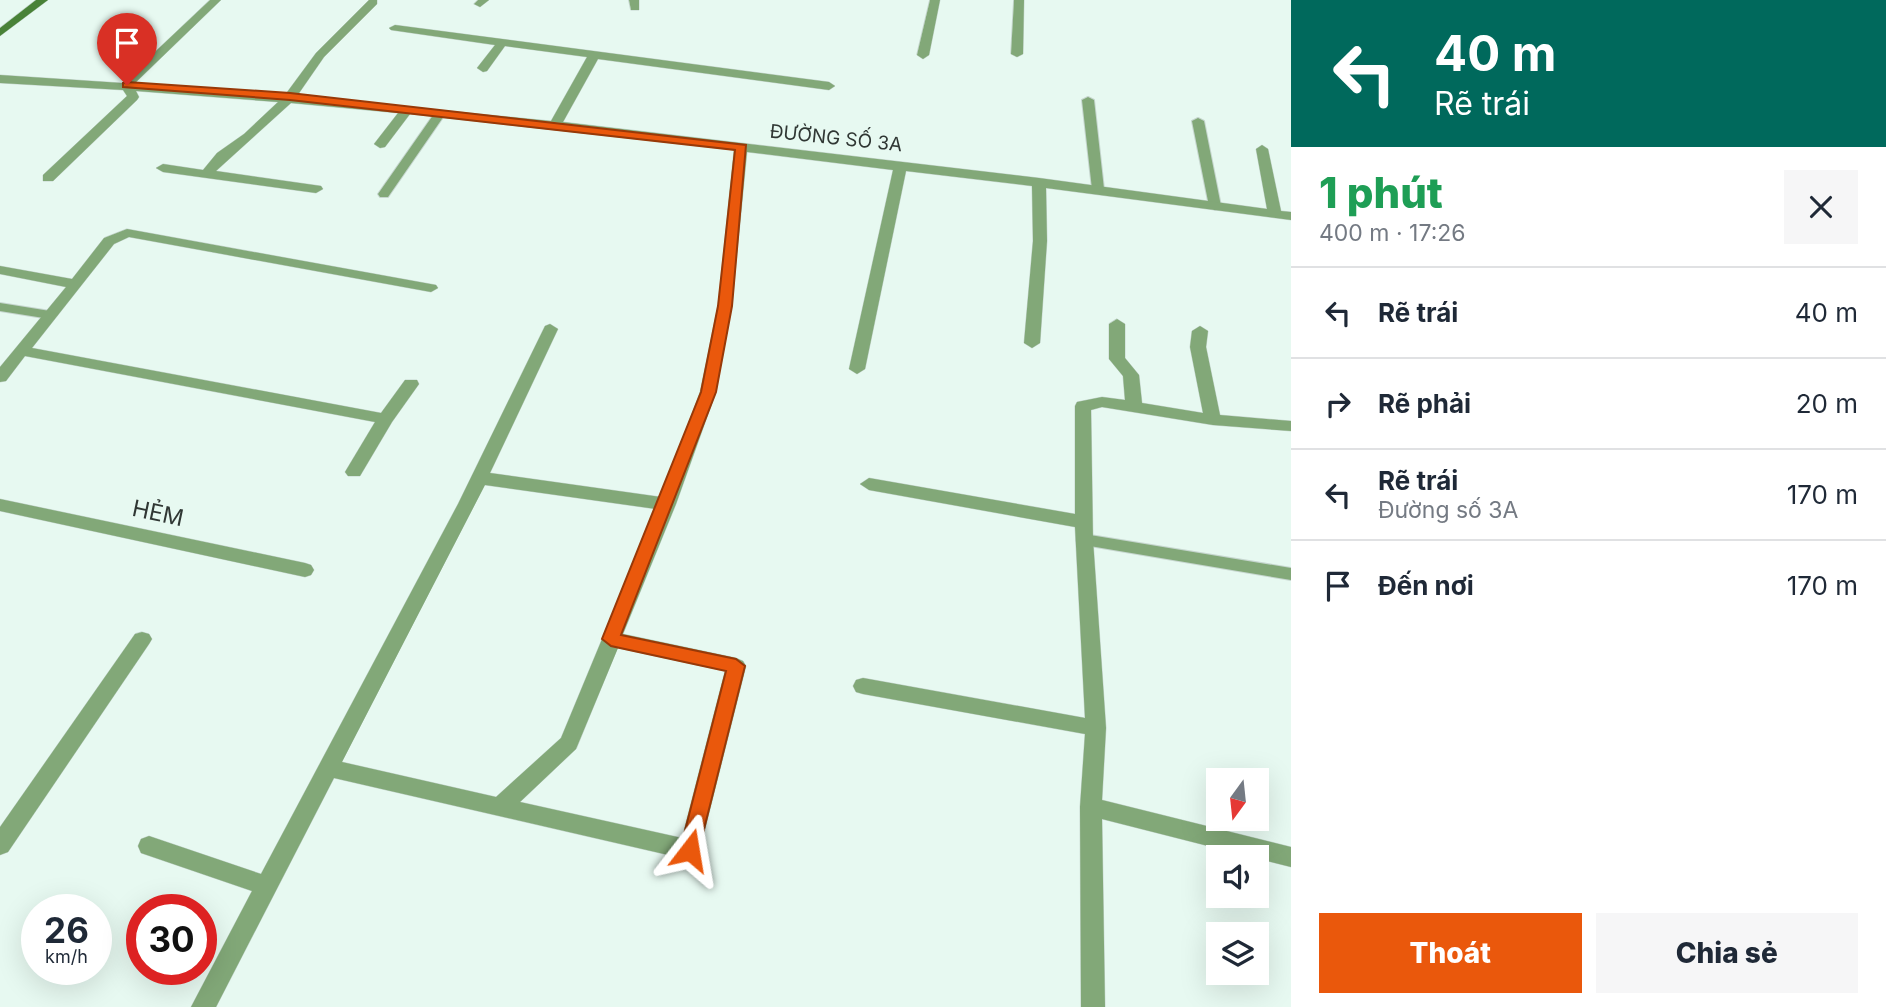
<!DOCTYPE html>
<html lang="vi">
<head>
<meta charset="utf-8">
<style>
  body { margin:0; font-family:Inter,sans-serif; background:#f6f6f7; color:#1f2937; height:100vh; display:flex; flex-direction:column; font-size:26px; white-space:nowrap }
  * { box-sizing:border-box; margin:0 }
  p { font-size:23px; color:#747a83 }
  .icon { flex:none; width:38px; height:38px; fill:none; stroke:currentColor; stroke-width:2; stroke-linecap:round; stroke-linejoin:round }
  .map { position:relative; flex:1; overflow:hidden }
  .drawer { display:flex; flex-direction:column; background:#fff; width:595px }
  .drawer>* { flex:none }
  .hud { background:#00695c; color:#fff; overflow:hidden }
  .needle { width:46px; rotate:195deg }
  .tools { position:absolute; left:1206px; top:768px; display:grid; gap:14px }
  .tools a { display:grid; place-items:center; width:63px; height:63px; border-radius:0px; background:#fff; box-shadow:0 7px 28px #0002; font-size:35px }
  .speed { position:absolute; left:21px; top:894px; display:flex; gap:14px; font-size:35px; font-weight:700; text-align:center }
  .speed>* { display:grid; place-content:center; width:91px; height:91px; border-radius:50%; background:#fff; box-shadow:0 7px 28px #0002; line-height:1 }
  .speed small { font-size:18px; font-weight:400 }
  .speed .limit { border:10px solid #d22; background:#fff; color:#111 }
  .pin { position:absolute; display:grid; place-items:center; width:60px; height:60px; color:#fff; margin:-72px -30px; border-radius:50% 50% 50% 0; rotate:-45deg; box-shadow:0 0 7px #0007 }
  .pin .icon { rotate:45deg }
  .me { position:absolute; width:77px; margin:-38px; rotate:14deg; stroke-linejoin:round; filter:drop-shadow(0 0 5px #0008) }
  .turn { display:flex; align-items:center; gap:24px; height:147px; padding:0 28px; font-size:32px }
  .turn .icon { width:91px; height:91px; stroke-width:2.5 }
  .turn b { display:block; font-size:49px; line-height:60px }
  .round { display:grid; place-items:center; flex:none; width:74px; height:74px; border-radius:0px; background:#f6f6f7 }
  .headline { display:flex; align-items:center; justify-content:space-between; height:119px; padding:0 28px }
  h1 { font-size:42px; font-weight:800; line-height:52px; color:#1e9e55 }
  .primary-button { display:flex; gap:14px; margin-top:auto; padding:14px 28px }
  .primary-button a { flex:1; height:80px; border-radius:0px; background:#ea580c; color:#fff; font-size:28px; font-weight:800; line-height:80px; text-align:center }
  .primary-button a+a { background:#f6f6f7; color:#1f2937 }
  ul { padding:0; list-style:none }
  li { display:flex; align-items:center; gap:21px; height:91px; padding:0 28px; border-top:2px solid #e0e1e3 }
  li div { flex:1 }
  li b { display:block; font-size:26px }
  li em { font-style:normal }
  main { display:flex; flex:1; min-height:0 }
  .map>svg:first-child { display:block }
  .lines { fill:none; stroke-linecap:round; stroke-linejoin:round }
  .lane-casing { stroke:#c6d6cf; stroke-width:2 }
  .street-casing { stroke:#c6d6cf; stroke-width:1 }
  .secondary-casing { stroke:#c6d6cf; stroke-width:1 }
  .lane { fill:#82a878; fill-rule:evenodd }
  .street { fill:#82a878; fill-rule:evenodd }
  .secondary { fill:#498238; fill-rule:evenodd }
  .route { fill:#ea580c; stroke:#983908; stroke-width:2 }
  .labels { text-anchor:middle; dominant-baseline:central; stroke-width:5; stroke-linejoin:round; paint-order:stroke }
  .far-street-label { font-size:19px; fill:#303734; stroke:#e7f9f1 }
  .street-label { font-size:23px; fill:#303734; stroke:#e7f9f1 }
</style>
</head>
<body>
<main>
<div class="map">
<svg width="1291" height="1007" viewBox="0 0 1291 1007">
  <rect width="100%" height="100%" fill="#e7f9f1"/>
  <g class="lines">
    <g class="lane-casing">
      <path id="lane" d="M1088 97 1094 100 1104 189 1098 193 1092 189 1082 100Z
        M436 111 446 113 388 197H380L378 194Z
        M1198 118 1204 121 1221 206 1215 210 1209 206 1192 121Z
        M0 303 50 311 57 315 50 319 0 311Z
        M1084 534 1291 568V580L1078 544 1076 540 1078 536Z"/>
    </g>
    <g class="street-casing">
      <path id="street" d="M210 0H221L134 84 285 95 316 53 369 0H377V4L324 57 297 96 551 121 587 57 505 46 487 71 483 72 477 68 495 45 391 30 389 28 395 25 829 82 835 86 829 90 598 59 563 122 1039 178 1267 209 1256 149 1262 145 1268 149 1281 211 1291 212V220L1046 188 1047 241 1040 343 1032 348 1024 343 1033 241 1032 186 906 171 865 369 857 374 849 369 893 170 747 152 732 305 716 392 676 504 623 634 736 658 743 661 746 666 698 857 690 860 334 778 216 1007H191L252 891 141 853 138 846 141 839 149 836 261 874 458 504 545 326 550 324 558 329 490 473 661 497 700 392 718 305 734 150 410 114 385 147 380 148 374 144 398 113 291 103 216 171 321 186 323 189 316 193 163 172 156 168 163 164 203 170 217 153 244 134 278 102 136 91 139 97 137 100 53 181H43V175L127 96 123 90 0 83V75L122 83ZM485 485 656 509 561 738 496 797 342 762ZM618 648 725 671 682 838 520 802 576 749Z
        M478 0H489L480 7 474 4Z
        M629 0H639V10H631Z
        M930 0H940L929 55 923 59 917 55Z
        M1014 0H1024L1023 54 1017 57 1011 54Z
        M127 229 436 285 438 288 431 292 129 237 114 244 32 348 381 413 405 380H417L419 384 392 422 360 476H348L345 472 375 422 25 356 6 381 0 382V367L66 287 0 274V266L72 279 104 238Z
        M1117 319 1125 324V358L1139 375 1142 403 1203 413 1190 347 1192 331 1200 326 1208 331 1206 347 1220 415 1291 421V431L1213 425 1102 407 1091 410 1093 540 1106 728 1102 800 1291 847V867L1102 819 1105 1007H1081L1080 807 1085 734 863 694 856 692 853 686 856 680 863 678 1085 718 1075 527 869 490 860 484 869 478 1075 514V406L1077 402 1102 397 1125 400 1123 376 1109 359V324Z
        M0 499 305 563 311 565 314 570 311 575 305 577 0 511Z
        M142 632 149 634 152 639 149 644 8 852 0 855V827L135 634Z"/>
    </g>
    <g class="secondary-casing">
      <path id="secondary" d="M36 0H48L0 36V28Z"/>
    </g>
    <use href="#lane" class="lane"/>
    <use href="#street" class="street"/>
    <use href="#secondary" class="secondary"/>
  </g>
  <path class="route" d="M127 82 290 93 746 145 732 306 716 392 621 635 736 659 745 666 697 857 690 859 683 857 680 850 726 671 611 646 602 639 701 392 718 306 735 150 290 100 123 87V83Z"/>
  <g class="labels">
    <g class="far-street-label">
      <text transform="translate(836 138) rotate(6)">ĐƯỜNG SỐ 3A</text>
    </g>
    <g class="street-label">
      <text transform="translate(158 513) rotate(12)">HẺM</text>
    </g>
  </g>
</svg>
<div class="tools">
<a><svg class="needle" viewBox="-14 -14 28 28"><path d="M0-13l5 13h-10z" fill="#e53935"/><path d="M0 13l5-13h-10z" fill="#747a83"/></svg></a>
<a><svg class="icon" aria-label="sound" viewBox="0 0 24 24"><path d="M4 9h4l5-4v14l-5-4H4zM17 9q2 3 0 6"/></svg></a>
<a><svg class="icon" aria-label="layers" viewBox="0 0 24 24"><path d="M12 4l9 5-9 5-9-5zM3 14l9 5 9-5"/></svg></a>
</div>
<div class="speed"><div>26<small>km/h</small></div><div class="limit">30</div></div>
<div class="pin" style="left:127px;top:85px;background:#d93025"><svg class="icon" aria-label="arrive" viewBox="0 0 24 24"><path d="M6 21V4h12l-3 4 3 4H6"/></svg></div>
<svg class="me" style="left:690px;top:850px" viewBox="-20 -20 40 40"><path d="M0-17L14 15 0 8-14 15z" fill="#ea580c" stroke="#fff" stroke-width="4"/></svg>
</div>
<section class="drawer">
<div class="hud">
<div class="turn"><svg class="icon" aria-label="left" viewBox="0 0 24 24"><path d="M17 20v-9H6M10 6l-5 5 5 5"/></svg><div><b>40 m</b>Rẽ trái</div></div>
</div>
<div class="headline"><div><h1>1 phút</h1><p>400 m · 17:26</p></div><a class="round"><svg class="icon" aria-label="close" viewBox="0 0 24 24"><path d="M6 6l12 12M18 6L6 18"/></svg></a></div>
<ul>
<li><svg class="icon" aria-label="left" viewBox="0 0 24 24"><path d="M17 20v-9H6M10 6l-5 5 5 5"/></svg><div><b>Rẽ trái</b></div><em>40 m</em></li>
<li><svg class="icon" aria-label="right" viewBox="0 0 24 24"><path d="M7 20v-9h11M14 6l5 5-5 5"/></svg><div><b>Rẽ phải</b></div><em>20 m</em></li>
<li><svg class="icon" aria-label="left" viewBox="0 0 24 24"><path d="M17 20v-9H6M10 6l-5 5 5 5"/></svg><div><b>Rẽ trái</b><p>Đường số 3A</p></div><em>170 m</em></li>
<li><svg class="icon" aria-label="arrive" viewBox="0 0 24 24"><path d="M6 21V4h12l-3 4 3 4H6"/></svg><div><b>Đến nơi</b></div><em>170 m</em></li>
</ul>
<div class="primary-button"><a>Thoát</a><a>Chia sẻ</a></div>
</section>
</main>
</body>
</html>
